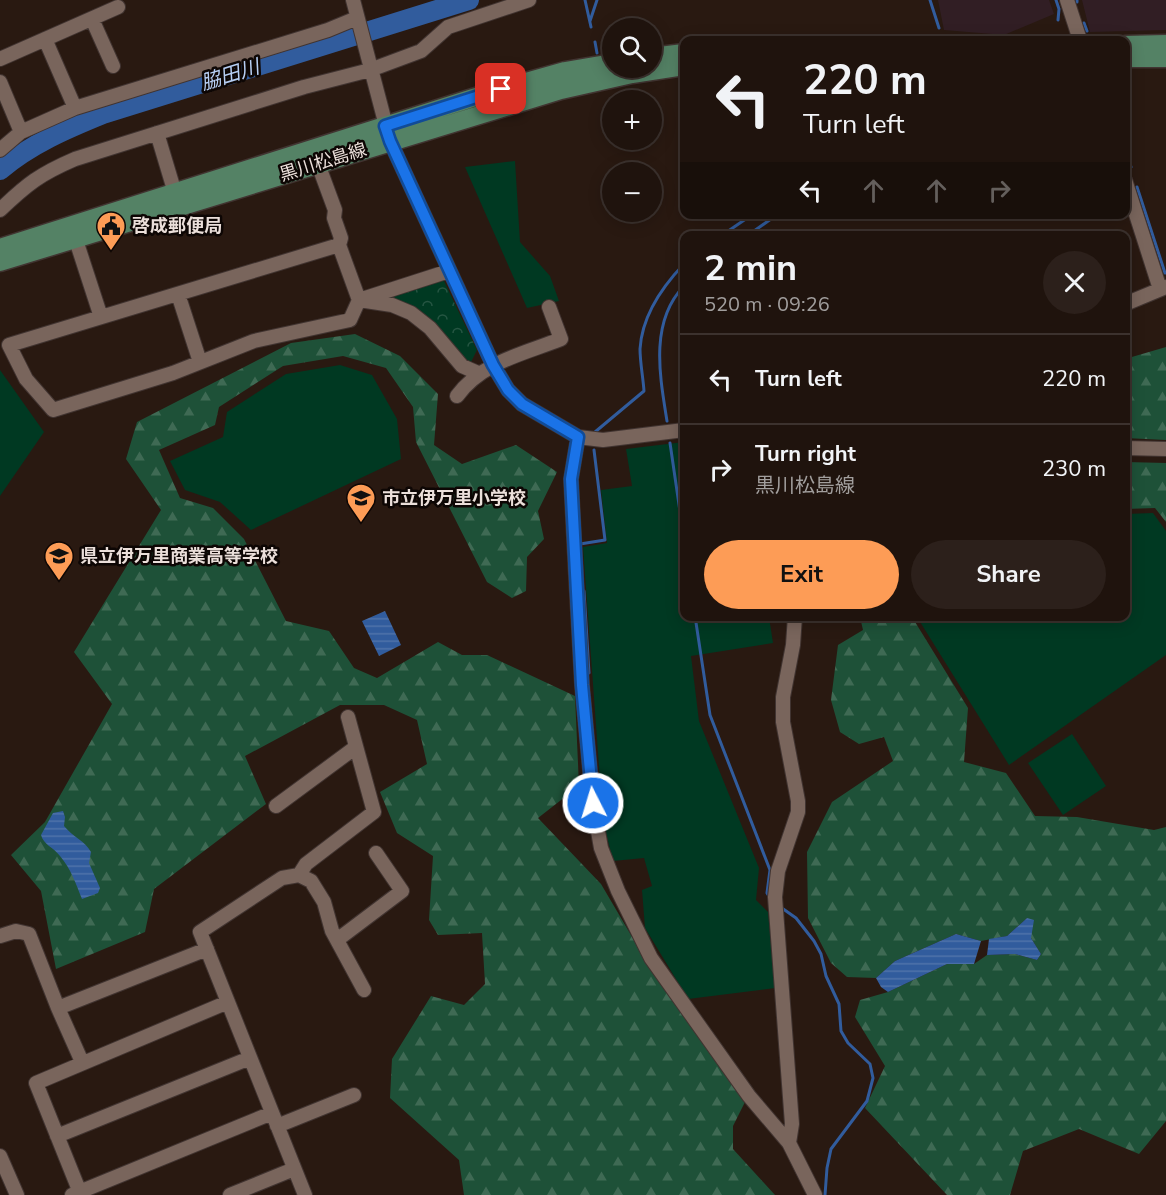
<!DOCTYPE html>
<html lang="en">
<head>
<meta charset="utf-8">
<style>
  body { margin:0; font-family:"Nunito Sans","Noto Sans JP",sans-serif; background:#2c201b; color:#f1f3f6; height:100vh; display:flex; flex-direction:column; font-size:22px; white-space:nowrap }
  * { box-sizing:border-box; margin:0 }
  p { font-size:20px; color:#a19e9d }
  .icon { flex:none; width:33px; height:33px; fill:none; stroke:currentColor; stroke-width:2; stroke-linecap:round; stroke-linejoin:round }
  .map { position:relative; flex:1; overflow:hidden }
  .panel { position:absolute; left:680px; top:231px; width:450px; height:390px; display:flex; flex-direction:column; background:#1f130d; border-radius:12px; box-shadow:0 3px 15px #0003,0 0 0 2px #3c322e }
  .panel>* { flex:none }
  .hud { position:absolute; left:680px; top:36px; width:450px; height:183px; border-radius:12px; box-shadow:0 3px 15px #0003,0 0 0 2px #3c322e; background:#1f130d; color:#f1f3f6; overflow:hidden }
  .tools { position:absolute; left:602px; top:18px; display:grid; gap:12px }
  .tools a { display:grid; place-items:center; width:60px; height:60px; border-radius:50%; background:#1f130d; box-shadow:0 3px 15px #0003,0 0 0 2px #3c322e; font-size:30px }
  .pin { position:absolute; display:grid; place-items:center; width:51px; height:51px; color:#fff; margin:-26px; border-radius:12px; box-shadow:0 3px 9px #0006 }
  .me { position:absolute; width:66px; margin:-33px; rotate:355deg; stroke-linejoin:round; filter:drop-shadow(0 0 4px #0008) }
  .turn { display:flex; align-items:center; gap:21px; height:126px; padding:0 24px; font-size:27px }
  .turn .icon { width:78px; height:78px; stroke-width:2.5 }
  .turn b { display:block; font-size:42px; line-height:51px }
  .lanes { display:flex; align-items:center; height:57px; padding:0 24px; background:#0003; justify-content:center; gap:30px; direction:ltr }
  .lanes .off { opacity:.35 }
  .round { display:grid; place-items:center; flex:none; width:63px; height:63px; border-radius:32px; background:#2c201b }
  .head { display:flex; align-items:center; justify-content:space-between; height:102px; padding:0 24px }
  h1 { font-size:36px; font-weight:700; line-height:45px }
  .primary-button { display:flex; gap:12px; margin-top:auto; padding:12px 24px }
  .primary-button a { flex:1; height:69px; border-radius:36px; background:#fd9c56; color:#111; font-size:24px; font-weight:700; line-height:69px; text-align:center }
  .primary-button a+a { background:#2c201b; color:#f1f3f6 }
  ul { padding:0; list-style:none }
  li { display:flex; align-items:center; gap:18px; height:90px; padding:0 24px; border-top:2px solid #3c322e }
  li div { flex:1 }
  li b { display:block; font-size:22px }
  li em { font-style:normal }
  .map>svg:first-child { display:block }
  .commercial { fill:#311e24 }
  .green { fill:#003922 }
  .forest { fill:url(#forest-firs) }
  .park { fill:url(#park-crowns) }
  .water { fill:url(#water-rules) }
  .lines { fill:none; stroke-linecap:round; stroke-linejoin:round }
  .stream { stroke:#315c9d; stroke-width:3 }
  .river { stroke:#315c9d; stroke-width:20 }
  .minor-casing { stroke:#413431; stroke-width:16 }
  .major-casing { stroke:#413431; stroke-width:21 }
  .minor { stroke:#79655c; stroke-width:14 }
  .major { stroke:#548265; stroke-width:18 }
  .route-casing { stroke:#114b97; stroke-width:15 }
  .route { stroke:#1a73e8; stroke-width:10 }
  .labels { text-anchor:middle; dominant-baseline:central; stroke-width:5; stroke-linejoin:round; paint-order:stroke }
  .street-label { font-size:18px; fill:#ebdfda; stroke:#0d0604 }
  .poi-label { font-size:18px; font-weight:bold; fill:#ebdfda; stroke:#0d0604; text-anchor:start }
  .water-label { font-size:20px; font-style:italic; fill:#b7cff4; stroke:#0d0604 }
</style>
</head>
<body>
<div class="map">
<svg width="1166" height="1195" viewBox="0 0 1166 1195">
  <defs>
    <pattern id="forest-firs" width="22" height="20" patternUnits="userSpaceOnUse" patternTransform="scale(1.5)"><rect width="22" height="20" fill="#1e5138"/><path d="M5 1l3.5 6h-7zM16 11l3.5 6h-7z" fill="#3f6a54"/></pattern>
    <pattern id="park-crowns" width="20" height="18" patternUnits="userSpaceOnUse" patternTransform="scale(1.5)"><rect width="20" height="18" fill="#003922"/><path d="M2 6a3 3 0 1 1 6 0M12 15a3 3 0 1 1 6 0" fill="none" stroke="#255542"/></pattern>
    <pattern id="water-rules" width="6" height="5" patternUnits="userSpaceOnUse" patternTransform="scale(1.5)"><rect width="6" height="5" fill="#315c9d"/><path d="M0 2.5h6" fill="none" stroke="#4f73aa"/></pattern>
  </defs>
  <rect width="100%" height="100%" fill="#291911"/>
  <path class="commercial" d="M938 0H1049L1054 14 1004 35 944 30Z
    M1082 0H1166V30L1090 32Z"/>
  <path class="green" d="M515 161 520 242 550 276 559 301 527 308 465 167Z
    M340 365 372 375 397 419 401 459 251 530 220 502 185 490 170 461 223 437 227 412 286 374Z
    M0 370 44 432 0 496Z
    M684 442V616L769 617 773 643 691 656 699 721 759 868 756 900 768 912 775 988 688 999 645 928 642 890 652 886 644 858 613 861 603 821 583 547 607 543 601 490 632 486 626 449Z
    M1153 513 1166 531V655L1009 765 917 617 1125 616V514Z
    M1072 734 1106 786 1063 815 1028 763Z"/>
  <path class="forest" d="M355 334 400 356 438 394 434 445 462 464 516 445 557 472 538 511 544 539 527 557 526 591 512 598 487 582 416 442 413 407 386 368 343 356 283 366 219 407 215 425 159 450 180 498 213 508 244 539 286 621 329 631 354 668 377 678 438 642 462 655H487L575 696 579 786 538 818 601 884 648 964 746 1100 733 1126V1149L775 1195H464L459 1160 390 1098 392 1059 431 996 464 1005 485 984 482 933 438 935 429 920 433 856 397 833 380 792 427 764 417 720 384 705H340L245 756 266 804 154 889 145 932 56 969 41 891 11 855 45 822 112 704 74 652 161 510 126 459 137 422 291 343Z
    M1166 347V440L1125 438V359Z
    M1125 462 1166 463V522L1155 508 1125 509Z
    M860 617H912L968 708 964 762 1006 773 1035 816 1077 817 1154 830 1166 827V1121L1139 1154 1079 1129 1023 1151 1010 1195H947L865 1108 885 1066 855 1017 860 1000 888 992 947 964H974L987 955 1015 954 1037 960 1041 954 1031 938 1027 918 1007 936 981 941 956 934 895 961 876 978 847 977 831 963 808 918 807 852 832 802 893 761 884 737 859 744 840 732 831 700 838 645 863 630Z"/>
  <path class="park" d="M443 279 477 350 471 362 464 363 382 297Z"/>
  <path class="water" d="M385 611 401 645 379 656 362 621Z
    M63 811 65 817 64 826C73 837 85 841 91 852L89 863 100 888 98 893 82 899C76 884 71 869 60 856 53 847 44 845 41 835L53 813Z
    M1027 918 1034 920 1031 938 1041 954 1037 960 1015 954 987 955 989 939 1007 936Z
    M956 934 981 941 974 964H947L888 992 881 987 876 978 895 961Z"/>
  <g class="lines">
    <path class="stream" d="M585 0 591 27
      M930 0 939 28
      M1056 0 1059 9 1058 20
      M1077 0V2
      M590 21 597 0
      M1084 23 1087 31
      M595 42 597 53
      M1125 149 1131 167
      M1137 187 1165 273
      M721 236 753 214
      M747 236 778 214
      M667 421C660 377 649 322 684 286
      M595 432 644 391C643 377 640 362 640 349 642 315 662 287 684 264
      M670 443 684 539
      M580 545V544L605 540 594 450
      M584 591 589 673
      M695 616 710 715 770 870 767 893 770 898
      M779 906 796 918 814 941 821 954 826 976 839 1004 841 1031 848 1043 870 1064 873 1078 867 1101 831 1149 827 1168 825 1195"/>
    <path class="river" d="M0 170C31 144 66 129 103 114L469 0"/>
    <g class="minor-casing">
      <path id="minor" d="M353 0 390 141 493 365 508 390 522 404 578 437 603 440 684 430
        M1067 0 1080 40
        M92 19 113 66
        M45 39 75 108
        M0 59 118 7
        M0 82 21 132
        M157 133 175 193
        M0 150 21 132 75 108 328 30 357 18
        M318 164 335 210 334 218 341 238 339 245
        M1125 180 1160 289
        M0 210C27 184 40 174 75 159L304 87 370 70 421 51 448 27 529 0
        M73 231 101 317
        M449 271 359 300 339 245 9 345 26 379 53 410 173 373 254 341 350 320 359 300 392 305 411 313 430 328 462 366 478 373
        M178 294 200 362
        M1125 304 1166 287
        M457 396C482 362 523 354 561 339L549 307
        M578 437 571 479 576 576 582 685 593 803 601 848 618 891 651 958 749 1096 789 1143 815 1195
        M1125 448 1166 449
        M276 806 356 747
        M299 875 306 864 374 812 348 717
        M0 936 16 931 29 934 58 1008
        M337 940 402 891 376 853
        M82 1062 58 1008 207 949
        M277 1126 354 1095
        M57 1136 250 1058
        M789 1143 792 1124 775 897 778 871 798 812V801L783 722V697L793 645 795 616
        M0 1156 17 1195
        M72 1195 272 1113
        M81 1195 36 1083 228 1002
        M230 1195 294 1169
        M305 1195 200 932 282 878 299 875 311 881 324 902 332 931 364 990"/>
    </g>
    <g class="major-casing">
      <path id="major" d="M1125 45 1166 44
        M651 57 684 53
        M1125 58H1166
        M0 248 501 89 565 71 612 63
        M0 262 561 90 632 74 684 66"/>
    </g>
    <use href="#minor" class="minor"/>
    <use href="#major" class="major"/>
  </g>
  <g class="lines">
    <g class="route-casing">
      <path id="route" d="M501 89 385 126 390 141 493 365 508 390 522 404 578 437 571 479 582 685 593 803"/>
    </g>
    <use href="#route" class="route"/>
  </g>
  <defs>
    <g id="civic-pin" transform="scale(1.5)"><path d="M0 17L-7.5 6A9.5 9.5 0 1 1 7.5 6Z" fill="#fd9c56" stroke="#0d0604"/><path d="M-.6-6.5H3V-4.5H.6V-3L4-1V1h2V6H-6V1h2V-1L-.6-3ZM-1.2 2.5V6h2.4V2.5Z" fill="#111"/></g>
    <g id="school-pin" transform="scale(1.5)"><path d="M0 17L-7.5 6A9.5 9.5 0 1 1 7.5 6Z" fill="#fd9c56" stroke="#0d0604"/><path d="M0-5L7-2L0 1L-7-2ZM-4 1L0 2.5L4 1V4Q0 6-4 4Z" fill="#111"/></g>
  </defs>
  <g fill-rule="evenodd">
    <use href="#civic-pin" x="111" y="226"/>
    <use href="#school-pin" x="361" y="498"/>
    <use href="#school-pin" x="59" y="556"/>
  </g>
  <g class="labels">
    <g class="street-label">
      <text transform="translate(323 162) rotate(-17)">黒川松島線</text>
    </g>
    <g class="poi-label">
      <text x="132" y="226">啓成郵便局</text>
      <text x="382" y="498">市立伊万里小学校</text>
      <text x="80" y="556">県立伊万里商業高等学校</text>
    </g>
    <g class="water-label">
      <text transform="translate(230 75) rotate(-17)">脇田川</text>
    </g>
  </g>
</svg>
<div class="tools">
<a><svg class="icon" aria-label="search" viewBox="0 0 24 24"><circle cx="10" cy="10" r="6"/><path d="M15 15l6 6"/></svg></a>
<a>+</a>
<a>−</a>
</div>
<div class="pin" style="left:501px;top:89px;background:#d93025"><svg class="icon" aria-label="arrive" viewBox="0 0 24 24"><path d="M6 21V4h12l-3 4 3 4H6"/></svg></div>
<svg class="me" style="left:593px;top:803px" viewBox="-20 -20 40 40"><circle r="17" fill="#1a73e8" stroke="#fff" stroke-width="3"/><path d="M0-11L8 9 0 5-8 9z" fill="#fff"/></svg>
<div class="hud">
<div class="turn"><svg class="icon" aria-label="left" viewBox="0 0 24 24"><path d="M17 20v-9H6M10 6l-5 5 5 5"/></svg><div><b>220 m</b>Turn left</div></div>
<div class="lanes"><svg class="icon" aria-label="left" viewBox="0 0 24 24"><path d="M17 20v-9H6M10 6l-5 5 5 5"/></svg><svg class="icon off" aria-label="ahead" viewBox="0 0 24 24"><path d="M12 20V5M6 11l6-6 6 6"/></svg><svg class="icon off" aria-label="ahead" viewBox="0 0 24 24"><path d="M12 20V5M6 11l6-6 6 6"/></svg><svg class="icon off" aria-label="right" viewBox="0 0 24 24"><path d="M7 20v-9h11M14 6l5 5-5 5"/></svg></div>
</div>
<section class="panel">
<div class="head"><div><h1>2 min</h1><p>520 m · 09:26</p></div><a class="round"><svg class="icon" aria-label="close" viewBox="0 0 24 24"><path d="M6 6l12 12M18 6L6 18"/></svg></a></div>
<ul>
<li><svg class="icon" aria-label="left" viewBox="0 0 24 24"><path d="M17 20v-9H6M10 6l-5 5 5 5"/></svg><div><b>Turn left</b></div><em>220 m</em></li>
<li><svg class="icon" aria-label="right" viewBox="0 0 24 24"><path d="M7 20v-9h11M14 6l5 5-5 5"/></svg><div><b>Turn right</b><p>黒川松島線</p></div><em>230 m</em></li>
</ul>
<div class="primary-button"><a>Exit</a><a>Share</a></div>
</section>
</div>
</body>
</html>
